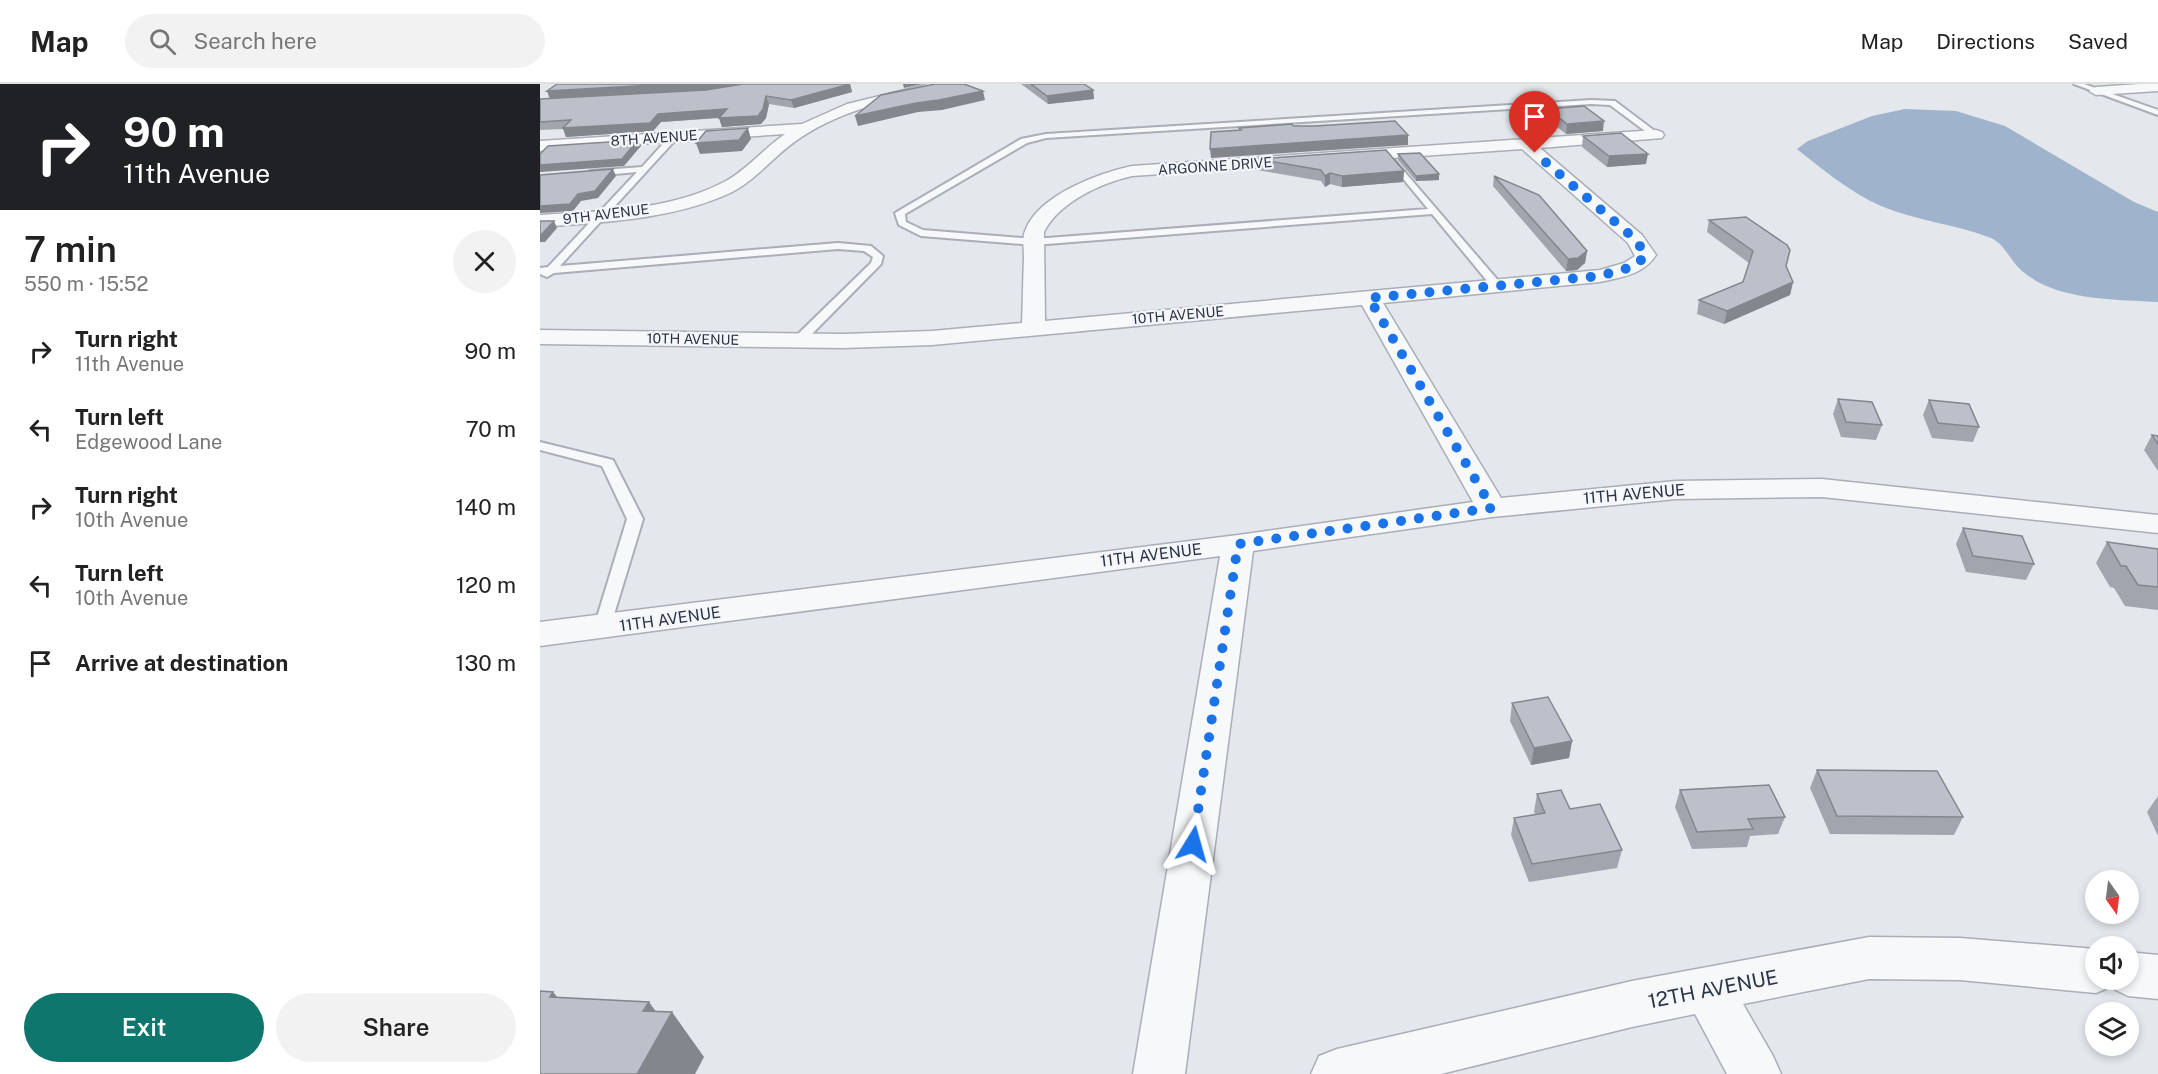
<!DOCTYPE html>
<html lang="en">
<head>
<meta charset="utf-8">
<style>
  body { margin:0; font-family:"Public Sans",sans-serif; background:#f2f2f2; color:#222; height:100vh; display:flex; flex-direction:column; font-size:22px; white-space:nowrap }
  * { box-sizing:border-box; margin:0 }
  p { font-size:20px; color:#767676 }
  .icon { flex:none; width:33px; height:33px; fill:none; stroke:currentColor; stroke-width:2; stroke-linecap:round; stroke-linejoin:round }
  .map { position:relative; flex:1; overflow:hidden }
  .side { display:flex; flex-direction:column; background:#fff; width:540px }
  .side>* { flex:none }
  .guide { background:#202124; color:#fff; overflow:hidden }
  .needle { width:39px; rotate:166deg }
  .controls { position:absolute; left:1545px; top:786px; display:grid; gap:12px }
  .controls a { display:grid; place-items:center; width:54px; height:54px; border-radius:50%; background:#fff; box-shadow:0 3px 9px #0003; font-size:30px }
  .pin { position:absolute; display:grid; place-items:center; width:51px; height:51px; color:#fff; margin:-62px -26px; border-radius:50% 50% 50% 0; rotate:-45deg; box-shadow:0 0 6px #0007 }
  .pin .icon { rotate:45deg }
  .me { position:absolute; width:66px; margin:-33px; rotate:8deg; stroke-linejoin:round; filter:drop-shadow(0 0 4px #0008) }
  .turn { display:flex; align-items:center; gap:21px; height:126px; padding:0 24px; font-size:27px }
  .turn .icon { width:78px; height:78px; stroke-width:2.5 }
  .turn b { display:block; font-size:42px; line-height:51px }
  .round { display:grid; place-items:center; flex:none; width:63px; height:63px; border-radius:32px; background:#f2f2f2 }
  .headline { display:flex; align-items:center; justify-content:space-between; height:102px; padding:0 24px }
  h1 { font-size:36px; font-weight:600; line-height:45px }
  .primary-button { display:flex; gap:12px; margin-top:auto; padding:12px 24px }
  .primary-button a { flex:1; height:69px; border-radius:36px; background:#0f766e; color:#fff; font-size:24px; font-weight:600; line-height:69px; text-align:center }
  .primary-button a+a { background:#f2f2f2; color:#222 }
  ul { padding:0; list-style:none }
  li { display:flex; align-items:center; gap:18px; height:78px; padding:0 24px }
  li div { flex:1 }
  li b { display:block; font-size:22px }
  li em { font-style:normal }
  header { display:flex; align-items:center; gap:36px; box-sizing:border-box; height:84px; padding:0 30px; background:#fff; border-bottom:2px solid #e0e0e0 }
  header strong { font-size:28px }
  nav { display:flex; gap:33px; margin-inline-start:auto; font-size:21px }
  .search { width:420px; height:54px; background:#f2f2f2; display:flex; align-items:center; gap:15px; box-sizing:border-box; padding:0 21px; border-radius:33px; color:#767676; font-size:22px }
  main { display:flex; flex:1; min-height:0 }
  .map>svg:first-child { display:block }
  .water { fill:#9fb4cc }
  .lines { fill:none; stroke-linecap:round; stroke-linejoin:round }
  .lane-casing { stroke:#a9aeb7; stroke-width:4 }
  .street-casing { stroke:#a9aeb7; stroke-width:3 }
  .lane { fill:#f7f8fa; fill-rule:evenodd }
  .street { fill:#f7f8fa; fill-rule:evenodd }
  .wall { fill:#a1a5ae }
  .shaded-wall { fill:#83868d }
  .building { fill:#bbc0ca; stroke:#83868d; stroke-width:1.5 }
  .route { stroke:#1a73e8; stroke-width:10; stroke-dasharray:0 18 }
  .labels { text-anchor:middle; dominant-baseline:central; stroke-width:4.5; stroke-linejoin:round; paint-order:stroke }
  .far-street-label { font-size:14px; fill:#2b3445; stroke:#f4f6f9 }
  .street-label { font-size:16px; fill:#2b3445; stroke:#f4f6f9 }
  .near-street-label { font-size:20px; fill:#2b3445; stroke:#f4f6f9 }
</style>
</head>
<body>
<header>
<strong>Map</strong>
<div class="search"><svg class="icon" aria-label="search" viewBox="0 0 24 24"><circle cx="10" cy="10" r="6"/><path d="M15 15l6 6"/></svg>Search here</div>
<nav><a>Map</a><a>Directions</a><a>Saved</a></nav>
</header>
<main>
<section class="side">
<div class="guide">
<div class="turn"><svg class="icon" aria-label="right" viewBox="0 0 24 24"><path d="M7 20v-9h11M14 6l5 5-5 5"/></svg><div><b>90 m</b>11th Avenue</div></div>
</div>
<div class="headline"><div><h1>7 min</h1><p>550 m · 15:52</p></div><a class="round"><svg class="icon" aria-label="close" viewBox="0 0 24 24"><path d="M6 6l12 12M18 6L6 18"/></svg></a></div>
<ul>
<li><svg class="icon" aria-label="right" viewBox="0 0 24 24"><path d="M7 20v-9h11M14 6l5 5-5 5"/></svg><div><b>Turn right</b><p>11th Avenue</p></div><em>90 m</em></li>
<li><svg class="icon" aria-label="left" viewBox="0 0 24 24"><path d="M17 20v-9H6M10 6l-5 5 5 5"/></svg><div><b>Turn left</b><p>Edgewood Lane</p></div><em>70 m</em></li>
<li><svg class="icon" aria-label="right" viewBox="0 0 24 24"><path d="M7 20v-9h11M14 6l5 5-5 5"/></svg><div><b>Turn right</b><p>10th Avenue</p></div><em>140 m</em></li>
<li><svg class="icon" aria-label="left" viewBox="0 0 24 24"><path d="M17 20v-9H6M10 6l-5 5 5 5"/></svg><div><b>Turn left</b><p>10th Avenue</p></div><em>120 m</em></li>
<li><svg class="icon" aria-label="arrive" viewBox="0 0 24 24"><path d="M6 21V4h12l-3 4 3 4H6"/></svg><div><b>Arrive at destination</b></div><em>130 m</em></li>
</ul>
<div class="primary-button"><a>Exit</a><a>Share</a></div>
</section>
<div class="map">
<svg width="1618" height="990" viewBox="0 0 1618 990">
  <rect width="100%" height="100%" fill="#e4e7ec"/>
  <path class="water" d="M1365 25 1416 27 1465 42 1594 118 1618 128V218C1574 215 1517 217 1482 187 1470 177 1465 160 1451 154 1416 140 1376 137 1341 122 1310 108 1283 86 1257 65L1268 57 1332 32Z"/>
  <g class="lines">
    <g class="lane-casing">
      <path id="lane" d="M1534 0H1544L1618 26V31Z
        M1051 16 1075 17 1120 51 1113 53 1070 21 1051 20 506 54 487 59 365 130 366 138 383 146 494 155 888 125 847 75 846 73 850 71 961 200 962 202 957 205 953 204 892 130 494 161 381 152 359 141 355 129 481 55 506 50Z
        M131 51 138 53 20 182 298 159 331 162 343 172 341 180 262 260H254V254L331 179 333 173 324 167 298 165 14 189 7 193 0 190V184L8 183 97 88 53 92 50 91V87L102 83Z
        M0 358 73 376 103 435 69 547H57L54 543 87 435 62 382 0 366Z"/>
    </g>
    <g class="street-casing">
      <path id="street" d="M389 0H422L415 4C361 13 306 23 260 54 234 71 216 97 188 110 130 136 62 138 0 143V131C60 127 129 127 184 98 207 86 223 65 245 50L0 67V57L262 40 307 20Z
        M1600 0H1618V7L1556 11 1549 7 1556 3Z
        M1116 46 1122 48 1124 51 1122 54 1000 64 1102 151 1116 171C1103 191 1082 193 1060 198L843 219 961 414 1136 397 1282 395 1618 431V449L1282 413 1136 415 952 433 713 467 645 990H593L680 472 0 562V538L698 451 933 418 822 221 392 261 303 264 0 260V246L303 250 392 247 482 239C483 217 483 196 484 174 484 166 482 154 485 147 498 111 559 89 592 82ZM982 65 1088 159 1095 172 1084 179 1060 186 505 237 504 148C519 118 561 99 592 92Z
        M1329 853 1420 854 1556 865V896H1588V868L1618 871V915L1588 912 1570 903 1556 909 1420 896 1329 895 1203 920 1233 972 1241 990H1187L1155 930 1092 943 901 990H771L779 972 797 965 1092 897Z"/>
    </g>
    <use href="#lane" class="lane"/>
    <use href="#street" class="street"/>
  </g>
  <path class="wall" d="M310 0 312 8 254 24 229 20 226 34 221 40 182 43 179 34 121 38 113 47 26 53 23 45 0 46V15L10 14 7 7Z
    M481 0H544L553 6 554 15 508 20Z
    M1008 25 1063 47 1026 50 1007 35Z
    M1043 52 1106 80 1067 83 1042 63Z
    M858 70 899 90V96L876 97 858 76Z
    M717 75 864 87 863 98 802 103 790 100 785 103 781 97 717 86Z
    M954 92 1047 167 1045 179 1037 186 1026 187 953 102Z
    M1169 136 1246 182 1253 198 1250 211 1184 240 1157 230 1159 216 1203 198 1209 179 1167 148Z
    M1298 315 1342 341 1336 356 1301 353 1293 330Z
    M1389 316 1439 343 1433 358 1392 354 1383 331Z
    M1612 351 1618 352V387L1604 366Z
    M1423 444 1494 480 1486 496 1426 488 1416 460Z
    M1567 458 1618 465V526L1585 522 1574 504 1570 503 1556 479Z
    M972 619 1032 657 1029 674 991 681 970 637Z
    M1277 686 1423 733 1414 751 1290 750 1270 704Z
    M1140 706 1245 733 1238 750 1210 752 1207 763 1152 765 1135 723Z
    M997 710 1030 725 1082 766 1077 784 989 798 971 751 974 734 995 730 994 728Z
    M1618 712V752L1607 728Z"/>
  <path class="shaded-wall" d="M130 0H206L169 6 10 15 7 7Z
    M310 0 312 8 254 24 251 16Z
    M363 0H382L364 4Z
    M553 6 554 15 508 20 507 12Z
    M443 7 445 16 402 26 378 28 318 42 315 32 376 19Z
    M226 12 229 20 226 34 221 40 182 43 179 34Z
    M187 25 189 33 121 38 113 47 26 53 23 44 118 30Z
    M1064 37 1063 47 1026 50 1027 40Z
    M208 44 211 55 202 67 160 70 156 59Z
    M868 51V61L671 74 670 65Z
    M98 56 101 62 84 82 0 88V81Z
    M1108 70 1106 80 1067 83 1069 72Z
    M73 85 76 92 58 114 41 117 33 127 0 129V122L38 110Z
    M864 87 863 98 802 103V92Z
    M790 89V100L785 103V92Z
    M899 90V96L876 97V92Z
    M14 137 17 144 5 158H0V150Z
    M1047 167 1045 179 1037 186 1026 187 1028 175Z
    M1253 198 1250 211 1184 240 1187 227Z
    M1032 657 1029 674 991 681 994 664Z
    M13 908 50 953 10 913Z
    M109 918 125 940 132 928 164 973 155 990H97L103 927Z"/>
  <path class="building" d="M17 0H130L7 7Z
    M203 0H310L251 16 226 12 223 25 218 32 179 34 187 25 118 30 110 39 23 44 31 36 0 38V15L166 6Z
    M395 0H424L443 7 399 16 376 19 315 32 341 11Z
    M491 0H544L553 6 507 12Z
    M1044 22 1064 37 1027 40 1008 25Z
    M855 37 868 51 670 65 671 48 701 46 699 44 752 40 753 42H775Z
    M208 44 199 56 156 59 166 47Z
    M1081 49 1108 70 1069 72 1043 52Z
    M98 56 82 75 0 81V70L8 62Z
    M846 66 864 87 802 92 790 89 785 92 781 86 717 75Z
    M880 69 899 90 876 92 858 70Z
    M73 85 55 107 38 110 30 120 0 122V91Z
    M954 92 999 111 1047 167 1038 174 1028 175Z
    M1206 133 1247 161 1250 166 1246 182 1253 198 1187 227 1159 216 1203 198 1213 167 1169 136Z
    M0 137H14L2 150H0Z
    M1298 315 1332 318 1342 341 1306 338Z
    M1389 316 1429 320 1439 343 1398 339Z
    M1612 351 1618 352V360Z
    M1423 444 1482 452 1494 480 1433 472Z
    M1567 458 1618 465V503L1598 501 1586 482H1581Z
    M1008 613 1032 657 994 664 972 619Z
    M1277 686 1397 687 1423 733 1297 732Z
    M1229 701 1245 733 1208 735 1213 745 1157 748 1140 706Z
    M1021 706 1030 725 1060 720 1082 766 992 780 974 734 1005 729 997 710Z
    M0 907 13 908 10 913 109 918 103 927 132 928 97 990H0Z"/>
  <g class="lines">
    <path class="route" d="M653 760 698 460 952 424 829 214 1060 192 1095 182 1106 171 1095 155 995 69"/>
  </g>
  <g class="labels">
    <g class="far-street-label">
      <text transform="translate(114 54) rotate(-4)">8TH AVENUE</text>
      <text transform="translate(675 82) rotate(-4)">ARGONNE DRIVE</text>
      <text transform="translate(66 130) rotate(-7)">9TH AVENUE</text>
      <text transform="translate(638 231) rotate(-5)">10TH AVENUE</text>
      <text transform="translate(153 255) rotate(1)">10TH AVENUE</text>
    </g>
    <g class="street-label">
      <text transform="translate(1094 410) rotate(-5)">11TH AVENUE</text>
      <text transform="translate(611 471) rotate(-7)">11TH AVENUE</text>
      <text transform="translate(130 535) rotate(-8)">11TH AVENUE</text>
    </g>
    <g class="near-street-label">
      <text transform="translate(1173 905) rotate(-11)">12TH AVENUE</text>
    </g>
  </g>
</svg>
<div class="controls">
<a><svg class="needle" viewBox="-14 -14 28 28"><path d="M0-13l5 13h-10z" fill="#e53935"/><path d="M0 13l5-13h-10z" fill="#767676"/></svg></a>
<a><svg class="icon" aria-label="sound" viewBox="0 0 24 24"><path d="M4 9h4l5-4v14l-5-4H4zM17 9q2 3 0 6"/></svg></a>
<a><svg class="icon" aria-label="layers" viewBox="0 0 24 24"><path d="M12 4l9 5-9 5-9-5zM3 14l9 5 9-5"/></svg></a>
</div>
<div class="pin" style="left:995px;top:69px;background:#d93025"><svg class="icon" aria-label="arrive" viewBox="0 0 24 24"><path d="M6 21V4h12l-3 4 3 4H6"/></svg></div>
<svg class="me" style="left:653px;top:760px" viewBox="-20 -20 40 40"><path d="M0-17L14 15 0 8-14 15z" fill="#1a73e8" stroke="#fff" stroke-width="4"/></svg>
</div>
</main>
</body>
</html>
